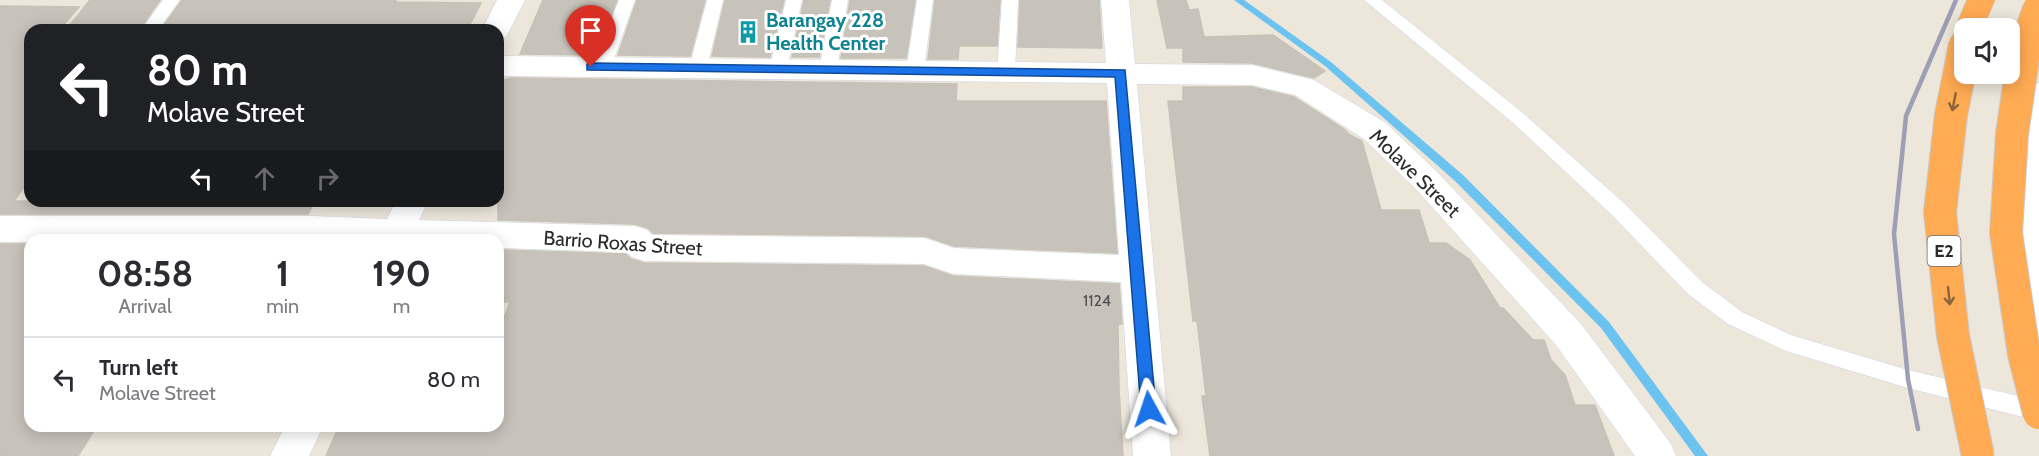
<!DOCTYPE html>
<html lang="en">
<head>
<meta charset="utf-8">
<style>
  body { margin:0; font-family:Cabin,sans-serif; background:#f2f2f3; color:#2b2b33; height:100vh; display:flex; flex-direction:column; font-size:22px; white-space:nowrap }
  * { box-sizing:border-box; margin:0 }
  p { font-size:20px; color:#7c7c81 }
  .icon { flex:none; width:33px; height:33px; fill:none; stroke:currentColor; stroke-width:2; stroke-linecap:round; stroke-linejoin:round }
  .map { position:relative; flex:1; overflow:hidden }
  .side { position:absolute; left:24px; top:234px; width:480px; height:198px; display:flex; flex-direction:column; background:#fff; border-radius:18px; box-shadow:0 3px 15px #0003 }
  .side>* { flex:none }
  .banner { position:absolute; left:24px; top:24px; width:480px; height:183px; border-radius:18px; box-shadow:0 3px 15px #0003; background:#202124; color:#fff; overflow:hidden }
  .controls { position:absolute; left:1954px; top:18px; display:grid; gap:12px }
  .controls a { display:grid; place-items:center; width:66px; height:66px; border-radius:12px; background:#fff; box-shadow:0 3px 15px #0003; font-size:30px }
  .pin { position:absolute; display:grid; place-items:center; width:51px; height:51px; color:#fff; margin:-62px -26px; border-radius:50% 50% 50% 0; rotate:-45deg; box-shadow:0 0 6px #0007 }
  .pin .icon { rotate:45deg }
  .me { position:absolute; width:66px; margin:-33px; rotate:355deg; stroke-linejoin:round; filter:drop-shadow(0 0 4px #0008) }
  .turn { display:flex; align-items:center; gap:21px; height:126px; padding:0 24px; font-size:27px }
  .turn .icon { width:78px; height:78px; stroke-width:2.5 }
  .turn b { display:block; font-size:42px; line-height:51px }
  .lanes { display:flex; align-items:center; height:57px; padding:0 24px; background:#0003; justify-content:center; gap:30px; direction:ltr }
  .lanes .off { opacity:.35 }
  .eta { display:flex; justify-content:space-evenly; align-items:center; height:102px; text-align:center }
  .eta b { font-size:36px; font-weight:700; line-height:42px }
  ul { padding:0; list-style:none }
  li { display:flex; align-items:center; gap:18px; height:84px; padding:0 24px; border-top:2px solid #e1e1e2 }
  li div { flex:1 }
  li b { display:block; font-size:22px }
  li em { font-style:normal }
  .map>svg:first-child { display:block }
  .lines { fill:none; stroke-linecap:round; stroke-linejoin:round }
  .stream { fill:#6cc3f0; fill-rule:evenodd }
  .building { fill:#c7c3bb; stroke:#c7c2b5; stroke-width:1.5 }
  .lane-casing { stroke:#d0d3e3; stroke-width:1 }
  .street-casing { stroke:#d0d3e3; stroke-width:1 }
  .secondary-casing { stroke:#d0d3e3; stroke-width:1 }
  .highway-casing { stroke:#c8c8c8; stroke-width:1 }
  .lane { fill:#fff; fill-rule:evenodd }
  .street { fill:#fff; fill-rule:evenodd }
  .secondary { fill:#fff; fill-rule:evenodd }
  .highway { fill:#ffab53; fill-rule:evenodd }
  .rail { stroke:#9e9fb4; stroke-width:4.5 }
  .highway-bridge-casing { stroke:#c8c8c8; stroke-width:34; stroke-linecap:butt }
  .highway-bridge { stroke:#ffab53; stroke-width:32 }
  .oneway { stroke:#8a643c }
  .route { fill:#1a73e8; stroke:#114b97; stroke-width:1.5 }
  .labels { text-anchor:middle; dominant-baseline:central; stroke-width:6; stroke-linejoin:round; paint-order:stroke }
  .number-label { font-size:16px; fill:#51504e }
  .shield { fill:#fff; stroke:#6a6a6a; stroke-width:1.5 }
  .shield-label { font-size:18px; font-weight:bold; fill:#2a2a2a }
  .culture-label { font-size:20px; font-weight:bold; fill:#0d838f; stroke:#fff; text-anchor:start }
  .street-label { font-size:20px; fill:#2a2a2a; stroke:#fff }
</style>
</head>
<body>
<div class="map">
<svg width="2039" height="456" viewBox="0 0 2039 456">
  <rect width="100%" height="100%" fill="#ece6db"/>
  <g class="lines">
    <path class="stream" d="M1234 0H1244L1331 62 1463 175 1609 322 1708 456H1695L1601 328 1455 181 1325 66Z"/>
  </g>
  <path class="building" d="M90 0H160L139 30H66Z
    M182 0H396L395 2 481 3 467 30 162 28Z
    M543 0H617L595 55 520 54Z
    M637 0H705L690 56 618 55Z
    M725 0H784L770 57 712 56Z
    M804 0H830L819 57H792Z
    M850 0H915L906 58H841Z
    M935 0H1000L997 46H959L958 59H928Z
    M1020 0H1099L1102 48 1018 47Z
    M1157 0H1186L1189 10 1198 9 1204 37 1273 35 1325 71 1314 78 1252 63 1183 62V48H1167Z
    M0 6 79 7 59 30H30V179L14 201H315L308 214H0Z
    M511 78 957 84 956 101H1106L1117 253 954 246 925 236 653 233 648 228 635 224 498 220V93L504 80Z
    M1183 87H1252L1294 97 1344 129 1350 135 1362 141 1381 210H1419L1429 243H1446L1470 260 1500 308H1503L1533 340H1544L1551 360 1565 375 1575 405H1595L1614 456H1210L1202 396H1206L1197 321H1193L1168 101H1183Z
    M0 244H30V426H97L78 456H0Z
    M498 250 626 254 631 259 644 263 924 266 953 276 1119 284 1122 324H1118L1119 389 1123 456H326L339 426H498V334L510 302H498Z"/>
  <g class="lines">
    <g class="lane-casing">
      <path id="lane" d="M163 0H180L158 30H141Z
        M619 0H635L611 67 608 71H596L593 67Z
        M707 0H723L707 68 704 72H692L689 68Z
        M786 0H802L787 69 784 73H772L769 69Z
        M832 0H848L837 70 834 74H822L819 70Z
        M917 0H933L924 71 921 75H909L906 71Z
        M1002 0H1018L1015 72 1012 76H1000L997 72Z
        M1364 0H1382L1523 113 1626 205 1702 282 1742 312 1791 335 1908 370 2039 401V421L1908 388 1786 351 1728 324 1688 294 1612 215 1511 121Z"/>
    </g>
    <g class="street-casing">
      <path id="street" d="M497 0H525L506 37 498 39V30H482Z
        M1101 0H1129L1135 64 1252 65 1314 80 1386 123 1438 173 1582 325 1671 444 1676 456H1635L1556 345 1416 189 1364 139 1295 95 1252 85 1137 84 1171 456H1133L1121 282 953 274 924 264 644 261 632 257 627 252 498 248V240L0 242V216H313L387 219 396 201H428L419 220 635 226 647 230 652 235 925 238 954 248 1119 255 1107 83 498 76V56L1106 63Z
        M285 426H323L309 456H270Z"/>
    </g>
    <g class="secondary-casing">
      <path id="secondary" d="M2039 83V358L2026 354 2021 343 2010 270 2014 135 2024 93 2028 86Z"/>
    </g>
    <g class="highway-casing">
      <path id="highway" d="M1967 0H1995L1983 28H1965V36L1959 34 1955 28Z"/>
    </g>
    <use href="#lane" class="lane"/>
    <use href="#street" class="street"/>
    <use href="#secondary" class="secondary"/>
    <use href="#highway" class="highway"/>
    <path class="rail" d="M1918 429 1908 379 1894 234 1906 116 1956 0"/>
    <g class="highway-bridge-casing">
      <path id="highway-bridge" d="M2039 9 2024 52 2012 134 2006 233 2024 354 2039 413
        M1965 45 1951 115 1940 212 1953 336 1978 456"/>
    </g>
    <use href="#highway-bridge" class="highway-bridge"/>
  </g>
  <defs><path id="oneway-shaft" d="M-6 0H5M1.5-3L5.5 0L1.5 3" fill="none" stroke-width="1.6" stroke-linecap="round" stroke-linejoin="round" transform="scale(1.5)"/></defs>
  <g class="oneway">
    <use href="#oneway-shaft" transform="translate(1954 102) rotate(101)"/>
    <use href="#oneway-shaft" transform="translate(1949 296) rotate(84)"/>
  </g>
  <path class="route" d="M591 63 1125 70 1156 409 1154 414 1149 416 1143 414 1141 409 1115 77 587 70V64Z"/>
  <defs>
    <g id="building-bare" transform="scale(1.8)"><path d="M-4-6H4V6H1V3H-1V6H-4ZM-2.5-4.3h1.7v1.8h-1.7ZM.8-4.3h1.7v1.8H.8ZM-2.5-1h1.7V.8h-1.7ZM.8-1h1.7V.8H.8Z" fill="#0f9aa8" stroke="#fff" stroke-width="2.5" paint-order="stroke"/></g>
  </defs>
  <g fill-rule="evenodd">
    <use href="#building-bare" x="748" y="32"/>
  </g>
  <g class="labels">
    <g class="number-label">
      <text x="1097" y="300">1124</text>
    </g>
    <rect class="shield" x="1927.5" y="236" width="33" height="30" rx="4.5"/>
    <g class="shield-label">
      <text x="1944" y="251">E2</text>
    </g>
    <g class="culture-label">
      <text x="766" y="20">Barangay 228<tspan x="766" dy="23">Health Center</tspan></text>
    </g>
    <g class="street-label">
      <text transform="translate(1415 173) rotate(44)">Molave Street</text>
      <text transform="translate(623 243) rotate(4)">Barrio Roxas Street</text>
    </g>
  </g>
</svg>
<div class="controls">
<a><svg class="icon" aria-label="sound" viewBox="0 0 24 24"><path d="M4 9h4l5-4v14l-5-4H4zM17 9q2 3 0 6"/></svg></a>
</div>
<div class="pin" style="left:591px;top:67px;background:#d93025"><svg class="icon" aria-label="arrive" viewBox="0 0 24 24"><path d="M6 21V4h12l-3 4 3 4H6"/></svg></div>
<svg class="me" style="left:1149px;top:409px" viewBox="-20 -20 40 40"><path d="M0-17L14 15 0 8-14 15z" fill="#1a73e8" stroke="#fff" stroke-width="4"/></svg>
<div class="banner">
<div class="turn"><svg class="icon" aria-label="left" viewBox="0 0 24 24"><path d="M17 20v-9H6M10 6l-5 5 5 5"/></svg><div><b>80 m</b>Molave Street</div></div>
<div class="lanes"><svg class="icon" aria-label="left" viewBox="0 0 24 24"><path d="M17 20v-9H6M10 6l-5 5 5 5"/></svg><svg class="icon off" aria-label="ahead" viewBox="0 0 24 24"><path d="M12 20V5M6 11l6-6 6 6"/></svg><svg class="icon off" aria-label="right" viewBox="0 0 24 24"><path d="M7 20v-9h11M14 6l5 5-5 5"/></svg></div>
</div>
<section class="side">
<div class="eta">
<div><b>08:58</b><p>Arrival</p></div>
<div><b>1</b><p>min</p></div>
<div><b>190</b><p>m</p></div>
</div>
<ul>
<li><svg class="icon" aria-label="left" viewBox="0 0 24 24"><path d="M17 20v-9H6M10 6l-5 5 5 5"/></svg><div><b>Turn left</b><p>Molave Street</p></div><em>80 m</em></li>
</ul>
</section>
</div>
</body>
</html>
